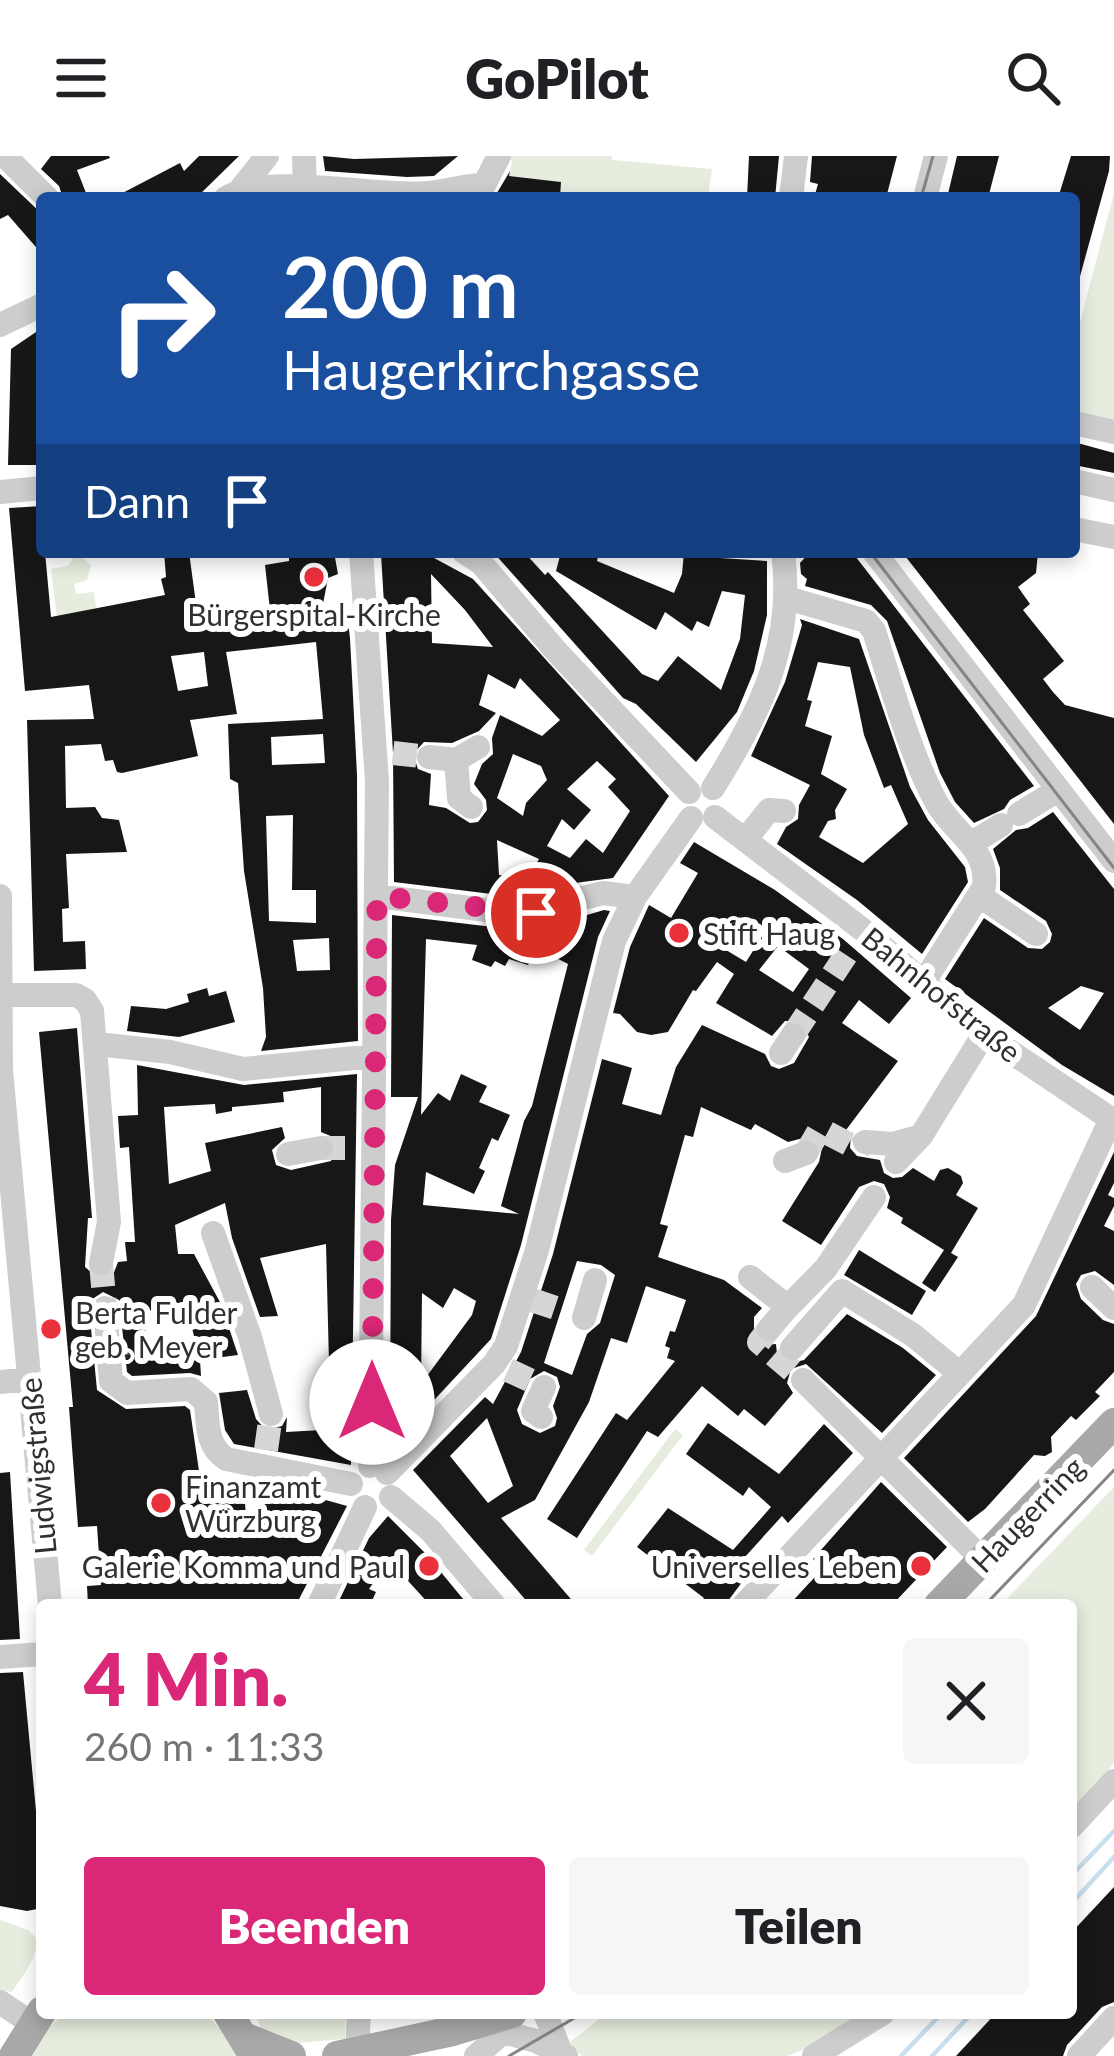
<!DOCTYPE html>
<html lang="de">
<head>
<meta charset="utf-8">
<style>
  body { margin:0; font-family:Lato,sans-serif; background:#f6f6f6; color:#202124; height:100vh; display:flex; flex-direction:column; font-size:45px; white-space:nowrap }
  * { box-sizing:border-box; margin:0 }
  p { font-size:39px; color:#757577 }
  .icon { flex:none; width:66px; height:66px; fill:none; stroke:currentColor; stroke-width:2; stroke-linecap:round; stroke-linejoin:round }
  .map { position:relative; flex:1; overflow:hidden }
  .details { position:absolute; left:36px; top:1443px; width:1041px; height:420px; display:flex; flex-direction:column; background:#fff; border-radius:12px; box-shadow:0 6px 18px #0003 }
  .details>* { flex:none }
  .banner { position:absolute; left:36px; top:36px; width:1044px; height:366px; border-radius:12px; box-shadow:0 6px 18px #0003; background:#1a4fa0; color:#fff; overflow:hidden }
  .pin { position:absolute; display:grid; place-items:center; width:102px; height:102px; color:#fff; margin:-51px; border:6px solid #fff; border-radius:50%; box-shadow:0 3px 12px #0007 }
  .me { position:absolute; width:132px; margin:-66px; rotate:0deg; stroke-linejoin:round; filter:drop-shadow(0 0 9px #0008) }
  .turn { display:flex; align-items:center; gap:42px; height:252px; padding:0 48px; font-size:54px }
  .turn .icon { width:156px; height:156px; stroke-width:2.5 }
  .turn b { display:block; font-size:84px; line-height:102px }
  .then { display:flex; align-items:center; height:114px; padding:0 48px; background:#0003; gap:24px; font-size:45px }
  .round { display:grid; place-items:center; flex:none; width:126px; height:126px; border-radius:12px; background:#f6f6f6 }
  .headline { display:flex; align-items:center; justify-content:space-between; height:204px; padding:0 48px }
  h1 { font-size:72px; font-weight:800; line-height:90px; color:#db2777 }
  .action { display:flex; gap:24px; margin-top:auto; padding:24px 48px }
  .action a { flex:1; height:138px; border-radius:12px; background:#db2777; color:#fff; font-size:48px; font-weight:800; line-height:138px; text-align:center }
  .action a+a { background:#f6f6f6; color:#202124 }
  header { display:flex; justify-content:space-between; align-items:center; height:156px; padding:0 48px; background:#fff; font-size:54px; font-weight:800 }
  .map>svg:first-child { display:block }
  .green { fill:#e6edde }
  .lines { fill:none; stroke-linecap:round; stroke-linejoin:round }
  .stream { stroke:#cadfed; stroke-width:4.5 }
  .building { fill:#171717; fill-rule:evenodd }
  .minor-tunnel { stroke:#d6d6d6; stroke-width:24; stroke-dasharray:24 12; stroke-linecap:butt }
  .minor { stroke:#cdcdcd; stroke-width:24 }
  .major { stroke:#a8a8a8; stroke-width:30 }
  .tram { stroke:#858585; stroke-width:3 }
  .route { stroke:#db2777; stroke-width:21; stroke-dasharray:0 37.8 }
  .poi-dot { fill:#e9303b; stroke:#fff; stroke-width:4.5 }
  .labels { text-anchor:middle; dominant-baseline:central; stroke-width:12; stroke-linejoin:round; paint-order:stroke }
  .poi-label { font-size:30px; fill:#303030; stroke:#fff; text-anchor:start }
  .street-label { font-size:30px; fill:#303030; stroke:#fff }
</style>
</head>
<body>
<header><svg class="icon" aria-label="menu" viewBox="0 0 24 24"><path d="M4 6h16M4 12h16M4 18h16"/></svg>GoPilot<svg class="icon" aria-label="search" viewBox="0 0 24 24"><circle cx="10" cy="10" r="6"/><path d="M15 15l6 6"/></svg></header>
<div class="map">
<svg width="1114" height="1900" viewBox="0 0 1114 1900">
  <rect width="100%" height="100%" fill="#fff"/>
  <path class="green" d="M506 0H611L613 4 712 13 708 42H560L561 26 509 20 512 5Z
    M1114 37V273L1074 263V189Z
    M77 396 91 409 87 424 74 428 76 438 94 436 96 452 74 457 59 480 51 413 68 410Z
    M675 1273 683 1279 592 1400 584 1394Z
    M1114 1331V1607L1071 1662V1449H1001Z
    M0 1764 28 1774 37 1783C37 1804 23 1819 12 1836L0 1834Z
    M64 1857H204L221 1873 237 1900H30L42 1879Z
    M255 1857H346L345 1883 297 1887 261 1873Z
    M607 1857H867L818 1888 787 1900H583L574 1895 570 1886Z"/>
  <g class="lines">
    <path class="stream" d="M1071 1720 1114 1675
      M1071 1748 1114 1701
      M901 1900 942 1857
      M932 1900 972 1857"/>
  </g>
  <path class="building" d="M51 0H109L110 2 77 14 88 42H63L59 30 41 13Z
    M199 0H239L196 42H113L180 7 184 15Z
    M323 0 354 3 458 0 434 20 407 21 325 15Z
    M749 0H779L775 42H747Z
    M812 0H897L886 42H814L818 28 810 26Z
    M957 0H999L988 42H947Z
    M1071 0H1110L1109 15 1079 124 1074 123V42H1058Z
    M510 15 509 20 561 26 560 42H494Z
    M0 18 42 58V98L8 59 0 63Z
    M42 172V309H8L11 193Z
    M1074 286 1114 297V317L1074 309Z
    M42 350V396H45L51 461 165 439 161 423 166 421 164 396H189L199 470 271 463 265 409 289 405V396H334L338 418 328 422 322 453 346 451 350 482 357 619 358 885 261 895 266 881 263 832 244 715 238 627 230 623 228 568 323 563 316 486 226 496 237 558 190 564 198 600 122 617 117 616 113 604 105 605 101 588 65 590 66 652 95 651 102 662 119 664 127 696 66 698 69 752 62 753 63 786 85 785 86 813 34 815 27 564 94 563 89 529 25 535 9 352ZM204 496 208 530 178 535 171 500ZM323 578 325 607 272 609 271 581ZM293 659 292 734H316V767L269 765 266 660ZM329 782 330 814 297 815 293 784Z
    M423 396 473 423 669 640 613 722 575 727 555 738 517 741 394 726 393 597 381 398ZM431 418 465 454 493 491 432 487ZM488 518 515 533 520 522 560 564 542 580 500 559 492 582 493 598 482 608 474 628 486 644 487 654 478 666 470 667 446 652 429 649 431 618 418 613 413 598 424 586 452 587 479 575 496 557 479 549ZM513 598 541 610 547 624 526 647 523 660 497 642ZM597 605 616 623 608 631 630 655 603 697 586 683 570 702 547 690 562 663 574 674 591 654 567 633ZM497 684 539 703 528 722 499 719Z
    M493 396H524L545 419 548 416 642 518 658 525 678 500 721 534 740 483 745 439 722 435 709 471 697 465 692 475 665 456 656 474 556 415 561 396H599L597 405 674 437 682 418 684 396H721L720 402 767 405V459L754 515 737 556 696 606 636 548 623 542Z
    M810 396H852L1034 630 1010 644 1004 653 974 667 955 646 940 617 887 465 871 449 805 430 807 423 801 418 800 407Z
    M902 396H1038L1036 417 1018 431 1030 448 1023 454 1064 505 1043 523 1053 536 1065 549 1114 562V668Z
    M800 463 859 483 910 631 928 664 965 711 968 726 922 798 857 744 777 688 786 671 798 663 799 649 810 629 751 600 785 526 802 469ZM818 506 850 511 864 579 884 632 891 629 908 668 863 707 819 681 828 665 836 663 835 654 847 633 821 618 832 580 805 570 812 545 807 544Z
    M1053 656 1114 733V940L1062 909 945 823 984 762 1028 792 1042 793 1050 786 1052 778 1046 765 1000 734V712L993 693 1016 674 1028 672ZM1081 830 1104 837 1080 874 1048 852Z
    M694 686 775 734 843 783 911 842 889 868 859 844 842 867 898 905 846 974 851 977 850 992 857 1000 880 1004 884 1017 893 1022 902 1021 913 1012 934 1025 940 1014 948 1012 961 1020 963 1027 956 1039 978 1052 951 1097 958 1101 935 1136 922 1127 944 1094 901 1067 903 1062 887 1052 890 1041 884 1028 874 1025 859 1031 821 1089 782 1065 819 1006 822 992 817 985 807 981 788 986 755 968 751 974 701 951 693 981 685 979 660 1068 668 1070 658 1101 724 1124 762 1152 754 1161V1180L765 1189 776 1188 777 1198 788 1208 804 1204 847 1158 903 1192 936 1219 882 1277 806 1208 791 1213 787 1227 793 1237 765 1270 744 1253 738 1260 702 1230 658 1281 647 1275 577 1382 547 1363 616 1257 627 1264 675 1205 667 1202 670 1192 665 1190 670 1175 675 1176 686 1144 646 1130 627 1187 611 1182 589 1246 535 1344 501 1362 576 1449H530L413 1314 485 1241 493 1248 521 1196 553 1098 602 903 632 912 622 948 661 959 676 911 702 869 765 898 771 910 779 913 794 907 809 881 801 865H785L772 880 716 847 734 818 717 806 696 835 693 834 668 876 651 879 637 876 620 858 613 857 630 791 649 749 671 762 698 717 680 707ZM739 761 763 779 746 806 721 791ZM778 790 809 813 793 836 759 814ZM577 1105 601 1109 615 1119 600 1167 587 1178 572 1219 544 1207ZM544 1215 557 1221 560 1231 553 1250 557 1262 555 1270 540 1277 522 1268 517 1254 530 1223ZM487 1262 513 1330 488 1347 450 1300Z
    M604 754 610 755 598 781 521 1089 491 1183 408 1272 390 1270 391 1064 395 1009 418 941H391L392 759 518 774 578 770 580 761ZM426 783 477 789 472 804 491 811 495 805 505 810 509 803 528 809 532 802 542 807 547 797 568 808 532 950 524 965 501 1050 519 1058 423 1049 426 1016 474 1038 485 1015 479 1012 492 982 498 985 510 959 479 946 487 930 461 918 450 945 438 937 421 959ZM454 1132 476 1145 472 1159 421 1228 422 1137 443 1152Z
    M207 832 209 840 226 835 235 866 179 881 127 875 131 850 166 853 189 846 187 838Z
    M77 872 92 1062H88L85 1111 99 1123 113 1119 118 1106 127 1105 125 1086H135L129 991 120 992 118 960 138 959 137 909 244 929 357 918 351 1309 234 1288 225 1274 219 1237 247 1234 256 1263 266 1274 282 1270 287 1261 286 1276 322 1274 327 1246 330 1247 326 1088 260 1102 278 1160 260 1161 232 1082 225 1047 175 1069 178 1098H194L221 1148 238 1199 200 1204 201 1220 190 1217 132 1220 127 1216 119 1144 103 1136 91 1144 89 1152 97 1234 126 1253 185 1250 190 1254 202 1335 244 1332 247 1376 271 1337 308 1339 347 1350 296 1449H88L87 1430 101 1429 97 1370 78 1371 69 1251H73L39 876ZM321 931V976L333 981 337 990 331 1005 291 1014 276 1009 272 994 285 982 282 971 205 987 211 1015 169 1028 164 951 215 948 216 958 232 955V951L284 946 283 936ZM186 1148 197 1192 147 1196 144 1156Z
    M1114 996V1027L1108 1039 1114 1042V1050L1104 1070 1114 1075V1129L1095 1115 1081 1119 1076 1128 1081 1143 1103 1164 1114 1168V1216L1095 1236 1100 1240 1076 1264 1071 1260 1051 1281 1052 1296 1045 1300 1034 1299 985 1353 968 1366 904 1302 1036 1160Z
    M859 1094 926 1135 912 1159 844 1119Z
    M708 1267 779 1318 824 1268 853 1297 788 1367 782 1360 744 1402 754 1410 725 1449H698L704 1442 637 1391 668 1352 733 1394 771 1351 749 1331 743 1340 686 1298Z
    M10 1316 20 1483 0 1484V1317Z
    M881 1326 947 1391 892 1449H789L823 1412 813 1403Z
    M388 1360 426 1398 468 1449H430L389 1404 369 1433 376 1436 370 1449H337L369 1382Z
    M23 1516 42 1719V1752L27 1755 0 1750V1517Z
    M1114 1731V1846L1102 1851 1067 1889 1063 1900H956L996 1857H1071V1777Z"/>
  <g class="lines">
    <path class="minor-tunnel" d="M393 597 429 601
      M793 879 852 790
      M321 992H356
      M806 997 820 973 858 993 865 986
      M101 1107 105 1152
      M532 1144 562 1154
      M769 1173 759 1186 803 1224
      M508 1214 536 1227
      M266 1294 271 1258"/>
    <path class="minor" d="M5 0 47 42
      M304 0 305 42
      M240 34 267 0
      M226 42C269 16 377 42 429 37 448 35 465 29 484 29L499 0
      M791 42 796 0
      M925 42 936 0
      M0 169 42 149
      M1074 267 1114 276
      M1074 325 1114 334
      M0 336 42 332
      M1074 373 1114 381
      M361 396 377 625 370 1310
      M464 396 481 407 557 496 689 636
      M874 396 1114 705
      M787 442 866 465 874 475C892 531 908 592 935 644 951 676 989 690 984 731L923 827
      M429 601 456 604 478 591
      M456 604 459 642 471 651
      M713 632C760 557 795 487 783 396
      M1019 658 1058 634
      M715 661 863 774 984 878 1114 965
      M745 684 769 654 784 655
      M972 687 1001 669
      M0 740 1 914 50 1449
      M377 740 517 758 560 754 579 743 603 737 635 741
      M980 740 1036 778
      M0 839H76L85 844 92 855 109 1066 101 1107
      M97 888 170 896 243 913 375 900
      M781 897 793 879
      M865 986 892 988 918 981
      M288 998 321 992
      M785 1005 806 997
      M896 1006 921 980 984 878
      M213 1077 250 1181 271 1258
      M750 1121 779 1144 785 1154 826 1112 874 1041
      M1092 1131 1114 1152
      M105 1152 111 1225 127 1237 191 1233 206 1246C208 1269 206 1289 226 1303L351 1328
      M584 1162 595 1124
      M769 1173 785 1154
      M792 1192 842 1135 913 1179 959 1217
      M803 1224 983 1404
      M0 1226 29 1223
      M541 1261 533 1255 544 1231
      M387 1317 494 1208 506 1190 537 1094 614 785 635 741 691 662
      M391 1341 430 1374 494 1449
      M319 1449 365 1351
      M744 1449 1024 1149 1111 963
      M0 1501 42 1498
      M1071 1671 1114 1625
      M0 1846 31 1867
      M545 1857 560 1894
      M477 1869 536 1885 566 1900
      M357 1895 359 1857
      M476 1900 510 1870
      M814 1900 883 1857
      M1079 1900 1114 1862"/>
    <path class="major" d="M939 1449 1114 1267
      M228 1857 254 1900
      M246 1882 291 1900
      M14 1900 42 1855
      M337 1900 453 1875 512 1857"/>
    <path class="tram" d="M921 42 933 0
      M870 396 1114 712
      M985 1449 1114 1314
      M509 1900 583 1857"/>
  </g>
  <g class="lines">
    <path class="route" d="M372 1246 377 740 536 757"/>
  </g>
  <g class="poi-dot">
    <circle cx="314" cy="421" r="12"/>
    <circle cx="679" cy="777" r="12"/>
    <circle cx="51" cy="1173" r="12"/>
    <circle cx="161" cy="1347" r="12"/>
    <circle cx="429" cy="1410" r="12"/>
    <circle cx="921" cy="1410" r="12"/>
  </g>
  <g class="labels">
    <g class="poi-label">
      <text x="314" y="458" text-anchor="middle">Bürgerspital-Kirche</text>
      <text x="703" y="777">Stift Haug</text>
      <text x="75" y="1156">Berta Fulder<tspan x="75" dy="34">geb. Meyer</tspan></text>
      <text x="185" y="1330">Finanzamt<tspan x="185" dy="34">Würzburg</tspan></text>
      <text x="405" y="1410" text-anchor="end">Galerie Komma und Paul</text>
      <text x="897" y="1410" text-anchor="end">Universelles Leben</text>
    </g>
    <g class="street-label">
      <text transform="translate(942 838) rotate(39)">Bahnhofstraße</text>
      <text transform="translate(37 1310) rotate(-95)">Ludwigstraße</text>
      <text transform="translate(1027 1358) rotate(-46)">Haugerring</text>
    </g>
  </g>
</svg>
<div class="pin" style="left:536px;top:757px;background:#d93025"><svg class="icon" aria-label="arrive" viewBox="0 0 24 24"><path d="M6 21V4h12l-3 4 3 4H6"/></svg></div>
<svg class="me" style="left:372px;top:1246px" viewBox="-20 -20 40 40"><circle r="19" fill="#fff"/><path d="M0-13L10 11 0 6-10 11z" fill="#db2777"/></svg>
<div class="banner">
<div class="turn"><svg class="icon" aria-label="right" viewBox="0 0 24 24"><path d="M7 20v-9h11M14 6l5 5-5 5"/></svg><div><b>200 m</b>Haugerkirchgasse</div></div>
<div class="then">Dann<svg class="icon" aria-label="arrive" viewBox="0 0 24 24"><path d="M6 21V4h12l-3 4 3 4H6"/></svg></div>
</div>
<section class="details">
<div class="headline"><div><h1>4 Min.</h1><p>260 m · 11:33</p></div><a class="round"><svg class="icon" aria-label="close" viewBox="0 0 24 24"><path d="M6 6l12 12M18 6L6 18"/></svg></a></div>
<div class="action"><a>Beenden</a><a>Teilen</a></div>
</section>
</div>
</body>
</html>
